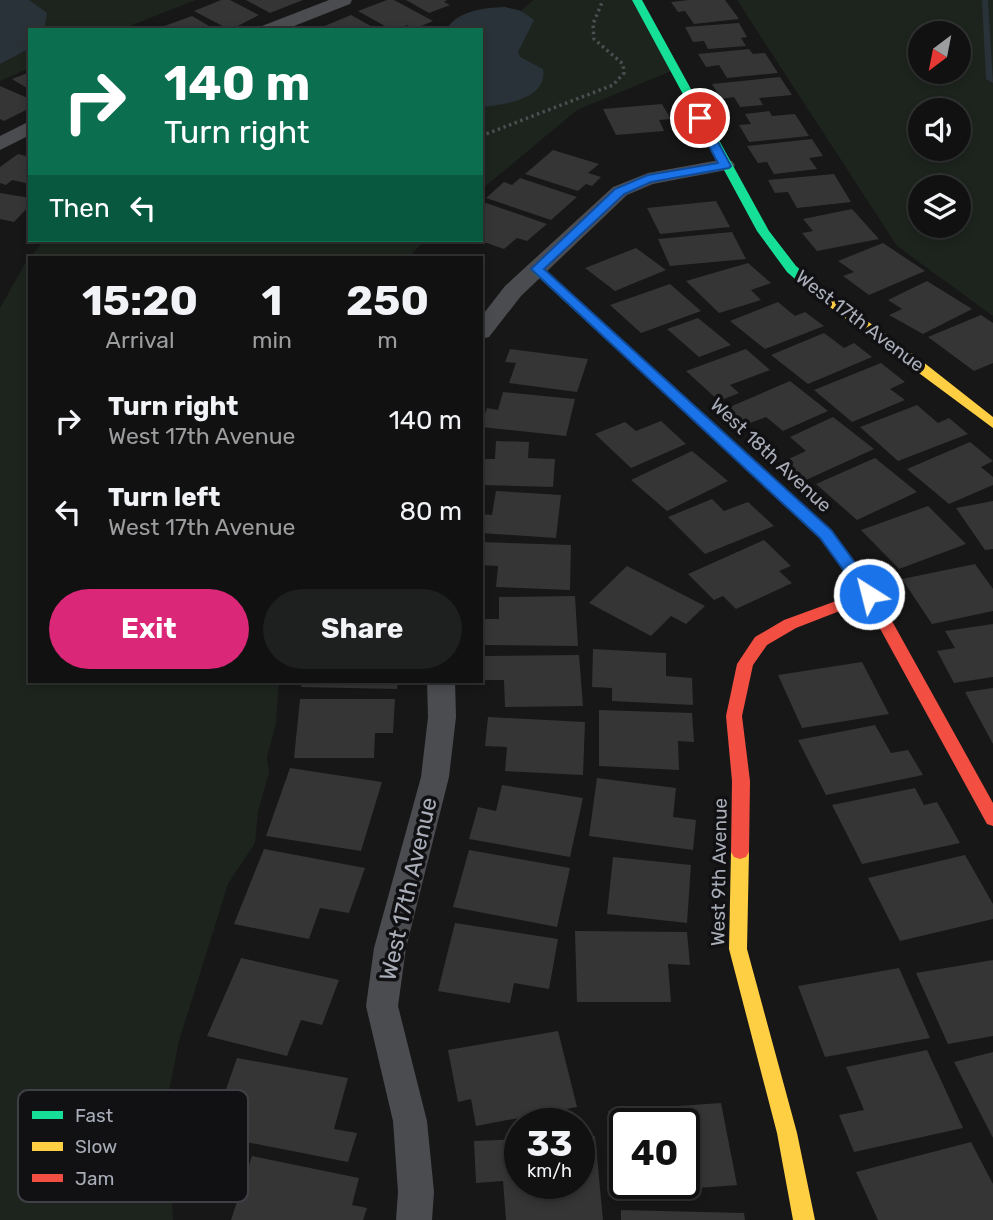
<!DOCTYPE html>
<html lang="en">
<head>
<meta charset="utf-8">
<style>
  body { margin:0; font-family:Rubik,sans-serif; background:#1e1f1f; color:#f1f3f6; height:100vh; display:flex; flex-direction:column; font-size:26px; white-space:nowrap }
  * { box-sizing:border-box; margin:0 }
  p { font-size:23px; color:#9c9d9f }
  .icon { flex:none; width:38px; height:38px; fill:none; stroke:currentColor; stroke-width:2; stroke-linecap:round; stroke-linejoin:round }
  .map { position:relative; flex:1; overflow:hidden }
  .side { position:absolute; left:28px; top:256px; width:455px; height:427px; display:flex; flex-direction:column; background:#111; border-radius:0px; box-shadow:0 4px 10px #0003,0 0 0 2px #303131 }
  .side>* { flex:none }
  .guide { position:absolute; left:28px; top:28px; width:455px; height:214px; border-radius:0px; box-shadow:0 4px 10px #0003,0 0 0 2px #303131; background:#0b6e4f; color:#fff; overflow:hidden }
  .needle { width:46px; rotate:212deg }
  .controls { position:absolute; left:908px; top:21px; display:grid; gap:14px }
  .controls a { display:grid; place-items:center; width:63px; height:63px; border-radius:50%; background:#111; box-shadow:0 4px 10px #0003,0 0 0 2px #303131; font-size:35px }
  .speed { position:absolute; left:504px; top:1108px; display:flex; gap:14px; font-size:35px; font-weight:700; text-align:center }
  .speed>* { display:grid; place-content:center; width:91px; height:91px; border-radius:50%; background:#111; box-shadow:0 4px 10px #0003,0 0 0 2px #303131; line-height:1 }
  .speed small { font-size:18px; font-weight:400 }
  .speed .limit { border:4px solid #111; border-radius:10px; background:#fff; color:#111 }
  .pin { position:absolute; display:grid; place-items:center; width:60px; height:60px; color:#fff; margin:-30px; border:4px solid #fff; border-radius:50%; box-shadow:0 2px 7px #0007 }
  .me { position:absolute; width:77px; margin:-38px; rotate:324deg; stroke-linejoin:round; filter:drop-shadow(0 0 5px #0008) }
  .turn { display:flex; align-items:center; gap:24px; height:147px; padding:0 21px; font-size:32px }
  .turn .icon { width:91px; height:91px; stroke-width:2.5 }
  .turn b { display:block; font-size:49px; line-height:60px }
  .then { display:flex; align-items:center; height:66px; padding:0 21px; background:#0003; gap:14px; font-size:26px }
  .eta { display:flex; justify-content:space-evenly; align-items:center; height:119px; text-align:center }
  .eta b { font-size:42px; font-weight:700; line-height:49px }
  .primary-button { display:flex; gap:14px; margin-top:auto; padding:14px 21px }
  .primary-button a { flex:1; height:80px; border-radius:42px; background:#db2777; color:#fff; font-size:28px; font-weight:700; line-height:80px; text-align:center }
  .primary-button a+a { background:#1e1f1f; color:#f1f3f6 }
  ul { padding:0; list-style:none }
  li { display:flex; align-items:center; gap:21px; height:91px; padding:0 21px }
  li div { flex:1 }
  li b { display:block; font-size:26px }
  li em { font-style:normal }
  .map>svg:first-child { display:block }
  .green { fill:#1d241e; fill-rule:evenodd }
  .water { fill:#2a3239 }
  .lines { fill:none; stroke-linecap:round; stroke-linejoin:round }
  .stream { fill:#2a3239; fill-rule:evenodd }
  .building { fill:#353536; fill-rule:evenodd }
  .path { stroke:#4d4e52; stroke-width:3.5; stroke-dasharray:2.5 3.5; stroke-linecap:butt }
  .street { fill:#4b4c50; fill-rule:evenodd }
  .fast { fill:#16e098; fill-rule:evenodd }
  .slow { fill:#ffcf43; fill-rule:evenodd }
  .jam { fill:#f24e42; fill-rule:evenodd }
  .route { fill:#1a73e8; stroke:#114b97; stroke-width:2 }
  .labels { text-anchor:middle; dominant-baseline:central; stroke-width:7; stroke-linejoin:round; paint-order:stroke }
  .street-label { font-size:19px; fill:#a8adb8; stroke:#111113 }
  .near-street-label { font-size:23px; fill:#a8adb8; stroke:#111113 }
  .key { fill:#111113; stroke:#3e4045; stroke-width:2 }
  .key-label { font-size:19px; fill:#a8adb8 }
</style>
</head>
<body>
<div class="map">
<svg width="993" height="1220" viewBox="0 0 993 1220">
  <rect width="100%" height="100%" fill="#171717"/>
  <path class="green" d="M0 0H196L119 30H30V68L0 81Z
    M533 0H637L674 70 577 110 481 190V30H446C460 7 498 4 521 11Z
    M737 0H993V316L897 246ZM920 33H959V72H920ZM920 110H959V149H920ZM920 187H959V226H920Z
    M45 240H426L408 257H30V681H279L276 723 267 757 269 773 258 811 255 843 228 884 179 1041 155 1161 171 1180 173 1220H0V308L27 260Z"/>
  <path class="water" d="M0 0H29L47 13 44 30H30V48L0 64Z
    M505 7 521 11 534 20 518 52 520 57 543 69C548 100 502 105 481 107V30H446C458 10 484 8 505 7Z"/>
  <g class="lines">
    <path class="stream" d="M982 0H988L993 83 986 79Z"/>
  </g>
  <path class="building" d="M221 0H230L259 15 230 30 194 11Z
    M246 0H303L270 13Z
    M387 0H394L433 21 414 29 407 25 392 30 358 11Z
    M406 0H447L444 2 450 5 429 13Z
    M689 0H725L739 19 694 24 685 11 678 12 671 2Z
    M351 15 378 30H315Z
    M192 16 216 30H156V29Z
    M739 23 747 37 741 38 746 46 708 49 704 41 693 42 685 27Z
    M749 49 753 54 765 53 778 73 727 78 719 65 706 67 698 54Z
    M30 72V90L12 79Z
    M780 77 792 95 759 98 763 105 740 107 734 97 721 99 712 84Z
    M0 86 30 99V108L4 121 0 119Z
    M662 104 671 119 659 120 664 131 616 135 603 109Z
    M769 111 772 116 795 114 809 136 749 142 739 125 751 124 745 114Z
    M812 139 823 156 809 158 817 169 774 174 767 162 758 163 747 146Z
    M553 150 599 164 588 173 601 177 592 186 586 184 578 191 525 174Z
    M18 154 30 157V184L12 180 6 185 0 183V167Z
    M834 174 851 202 797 208 788 192 775 193 768 180Z
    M520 178 577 197 551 220 486 198 504 182 512 185Z
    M0 193 30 198V205L14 222 0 219Z
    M716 201 730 227 660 234 647 208Z
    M486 203 547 224 527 241 517 238 504 249 481 241V207Z
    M852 209 879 239 817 251 802 233 813 231 803 219Z
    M732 232 746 259 670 266 658 239Z
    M883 243 925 271 869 295 843 276 854 272 838 261Z
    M636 248 666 270 615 291 585 268Z
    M748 263 771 283 751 290 761 300 719 313 686 281Z
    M927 281 972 309 923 334 889 315 902 309 888 300Z
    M670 284 701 311 641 333 610 305Z
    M778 302 795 316 805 312 824 326 765 349 730 321Z
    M981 315 993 323V363L974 371 928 337Z
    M698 318 731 345 699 357 667 329Z
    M824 333 844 348 854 343 872 357 808 384 771 355Z
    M510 349 588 359 577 392 509 383 516 363 505 362Z
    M746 349 770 370 730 385 739 393 719 401 686 371Z
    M881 363 905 382 890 389 905 400 852 422 814 390Z
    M790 381 828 411 783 431 766 417 745 425 725 409Z
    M503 392 575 399 566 436 481 427 487 408 498 410Z
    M917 405 938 423 949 418 968 434 898 461 860 427Z
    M833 417 874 449 806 480 784 461 806 451 790 437Z
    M661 421 686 444 631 468 595 434 625 422 636 431Z
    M496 441 529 442 528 458 555 459 553 487 481 485V459H495Z
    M970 442 993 461 981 467 993 477V485L949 504 907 469Z
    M692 451 728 481 667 511 631 480Z
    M875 458 917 492 857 520 816 484Z
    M496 491 561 495 556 538 481 533V514L492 515Z
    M712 499 724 511 748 502 774 526 705 554 668 517Z
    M993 501V549L985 550 956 508Z
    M928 506 966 544 899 569 861 530Z
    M764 540 791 566 779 571 792 583 736 609 723 596 714 600 688 574Z
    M481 542 571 545 570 590 496 587 498 566 481 565Z
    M975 564 993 589V611L932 624 902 579Z
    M627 566 705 606 686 624 671 616 651 636 589 603Z
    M575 596 578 646 483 645V619H499V597Z
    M993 624V677L954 683 937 651 955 648 945 631Z
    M593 649 666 653V676L692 678 693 705 612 701V688L592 687Z
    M579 655 583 706 505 707 504 680H485L484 656Z
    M862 662 889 714 802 728 778 675Z
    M302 681H398L397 689 301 687Z
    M993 688V744L965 692Z
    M300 699H395L393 733H375L374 758H294Z
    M599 710 692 713 694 742 678 741 679 770 599 766Z
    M488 717 585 722 583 775 505 771 507 747 485 746Z
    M875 725 891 753 908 750 923 775 826 795 798 740Z
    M290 768 382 782 361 851 266 836Z
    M597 778 676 788 673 817 696 820 693 850 589 836Z
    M502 785 583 798 570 857 469 839 478 807 496 811Z
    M915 788 924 805 937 802 960 843 862 864 832 805Z
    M264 849 365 868 349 913 320 908 309 939 234 924Z
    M469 850 570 868 557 927 453 907Z
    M965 855 993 904V919L900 941 868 878Z
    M613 857 691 865 687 923 607 914Z
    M455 923 558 939 549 989 514 983 510 1003 438 991Z
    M575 931 687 932 690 965 668 964 671 1002H577Z
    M241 958 339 980 322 1025 301 1020 287 1056 207 1036Z
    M993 960V1036L948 1044 916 973Z
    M899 968 930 1038 825 1057 798 986Z
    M558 1031 577 1107 476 1126 471 1099 458 1102 448 1050Z
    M927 1050 963 1128 854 1152 839 1115 864 1110 846 1067Z
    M993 1052V1138L954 1062Z
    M237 1058 348 1078 334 1129 357 1133 348 1162 210 1135Z
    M721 1103 737 1185 620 1194 608 1111ZM625 1124H684V1183H625Z
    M579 1136H595L603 1220H506L503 1181 476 1183 474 1141 520 1139V1183H579Z
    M971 1142 993 1184V1220H878L856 1172Z
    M252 1156 359 1178 352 1205 367 1208 363 1220H231Z
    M621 1210 744 1213 745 1220H621Z"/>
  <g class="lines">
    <path class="path" d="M481 136 613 85 624 73 623 64 594 39 593 24 603 0"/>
    <path class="street" d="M329 0H352L350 4 284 30H260L262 26Z
      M30 121V135L0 150V136Z
      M725 159 732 161 735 165 732 169 653 184 627 195 521 296 489 337 481 339V317L505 286 613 187 648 173Z
      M427 681H455L456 717 449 777 406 948 398 1006 427 1121 434 1192 432 1220H396L398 1192 393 1121 366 1006 374 948 421 777 428 717Z"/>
    <path class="fast" d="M632 0H642L769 231 796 266 821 287V293H811L787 272 757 231Z
      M537 265 541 266 831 530 880 599 882 603 880 607H868L821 538 533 272 531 269Z"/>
    <path class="slow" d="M816 286 899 343 993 417V428L811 293 810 290Z
      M740 845 746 847 749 852 747 949 797 1133 815 1220H793L777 1133 729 949 731 852 734 847Z"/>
    <path class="jam" d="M869 589 877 594 875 598 882 603 993 803V826L987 824 866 603 868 600 796 628 767 645 753 665 742 716 750 781 749 852 746 857 740 859 734 857 731 852 732 781 726 716 737 664 755 637 784 620Z"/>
  </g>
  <path class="route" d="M700 114 705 118 731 166 729 168 651 182 624 194 544 269 831 530 875 590 877 594 875 598H864L820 538 531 269 615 189 648 175 718 163 694 118Z"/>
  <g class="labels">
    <g class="street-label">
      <text transform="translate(860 321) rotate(37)">West 17th Avenue</text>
      <text transform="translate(771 455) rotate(43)">West 18th Avenue</text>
      <text transform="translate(719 872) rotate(-89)">West 9th Avenue</text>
    </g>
    <g class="near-street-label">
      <text transform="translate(408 889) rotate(-77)">West 17th Avenue</text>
    </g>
  </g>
  <rect x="18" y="1090" width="230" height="112" rx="10" class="key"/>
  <rect x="32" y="1111" width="31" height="8" fill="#16e098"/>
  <rect x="32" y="1142" width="31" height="9" fill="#ffcf43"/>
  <rect x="32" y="1174" width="31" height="8" fill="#f24e42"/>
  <g class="key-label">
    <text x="75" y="1122">Fast</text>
    <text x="75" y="1153">Slow</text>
    <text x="75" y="1185">Jam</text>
  </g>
</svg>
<div class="controls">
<a><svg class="needle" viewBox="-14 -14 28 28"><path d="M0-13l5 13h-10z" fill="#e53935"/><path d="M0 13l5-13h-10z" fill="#9c9d9f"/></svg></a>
<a><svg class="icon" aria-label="sound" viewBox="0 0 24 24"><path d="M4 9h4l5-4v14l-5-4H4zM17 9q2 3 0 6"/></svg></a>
<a><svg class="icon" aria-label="layers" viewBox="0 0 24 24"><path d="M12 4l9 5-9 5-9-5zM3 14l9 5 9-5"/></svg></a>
</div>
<div class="speed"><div>33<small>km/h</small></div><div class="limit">40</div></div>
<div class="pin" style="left:700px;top:118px;background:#d93025"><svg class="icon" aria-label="arrive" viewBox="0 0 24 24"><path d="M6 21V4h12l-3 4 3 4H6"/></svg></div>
<svg class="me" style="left:869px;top:594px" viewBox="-20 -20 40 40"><circle r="17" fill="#1a73e8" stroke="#fff" stroke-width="3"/><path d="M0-11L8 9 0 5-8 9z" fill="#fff"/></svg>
<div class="guide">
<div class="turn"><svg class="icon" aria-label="right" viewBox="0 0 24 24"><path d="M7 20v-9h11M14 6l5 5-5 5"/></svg><div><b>140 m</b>Turn right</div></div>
<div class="then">Then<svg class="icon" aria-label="left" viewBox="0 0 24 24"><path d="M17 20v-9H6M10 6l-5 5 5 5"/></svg></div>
</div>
<section class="side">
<div class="eta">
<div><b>15:20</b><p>Arrival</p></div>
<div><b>1</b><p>min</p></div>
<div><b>250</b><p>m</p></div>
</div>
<ul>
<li><svg class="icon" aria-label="right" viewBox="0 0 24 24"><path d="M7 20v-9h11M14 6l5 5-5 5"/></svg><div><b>Turn right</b><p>West 17th Avenue</p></div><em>140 m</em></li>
<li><svg class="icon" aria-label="left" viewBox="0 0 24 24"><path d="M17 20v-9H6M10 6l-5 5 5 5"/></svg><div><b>Turn left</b><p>West 17th Avenue</p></div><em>80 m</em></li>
</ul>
<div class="primary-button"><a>Exit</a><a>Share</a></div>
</section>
</div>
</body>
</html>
